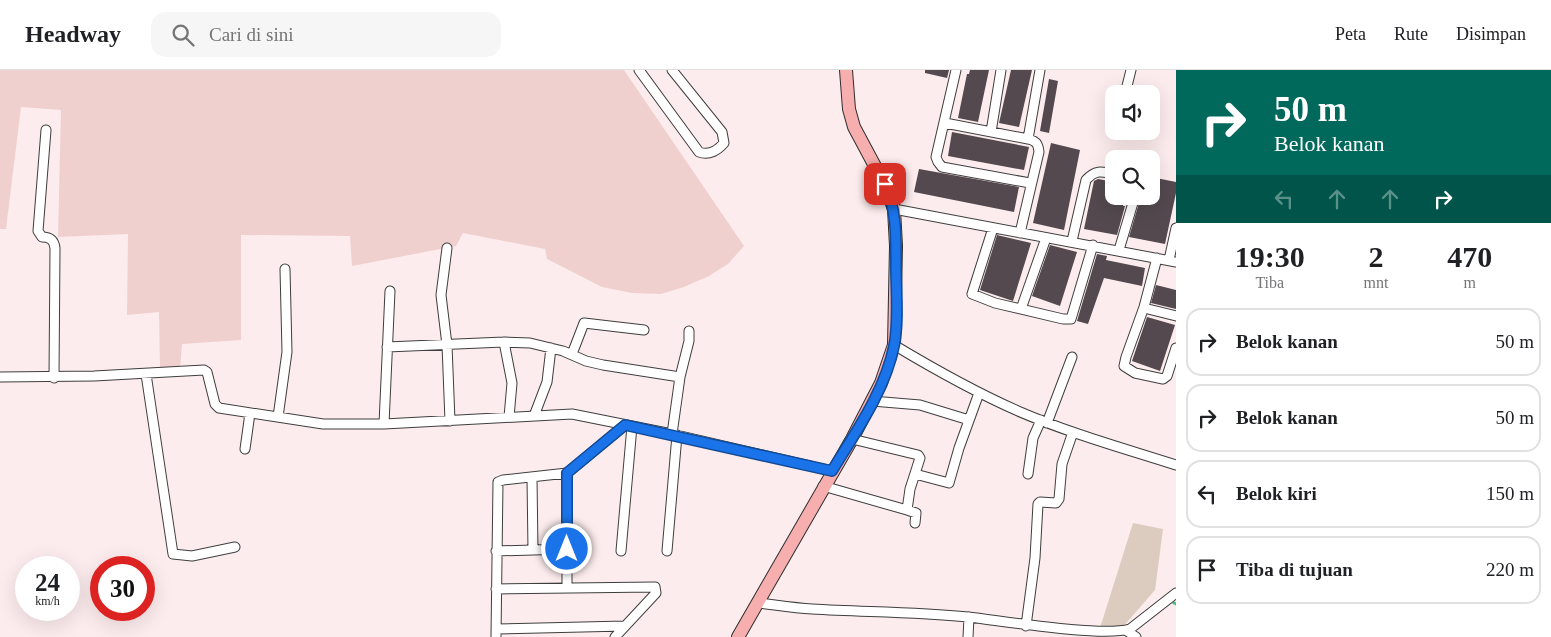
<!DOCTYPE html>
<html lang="id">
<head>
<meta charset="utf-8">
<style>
  body { margin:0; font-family:Georgia,serif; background:#f6f6f6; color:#202124; height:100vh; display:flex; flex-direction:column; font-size:19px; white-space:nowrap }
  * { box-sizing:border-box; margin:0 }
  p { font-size:16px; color:#757577 }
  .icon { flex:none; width:28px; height:28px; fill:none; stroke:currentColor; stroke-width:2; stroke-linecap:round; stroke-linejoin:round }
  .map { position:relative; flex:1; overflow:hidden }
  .side { display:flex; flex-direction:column; background:#fff; width:375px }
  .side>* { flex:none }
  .top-card { background:#00695c; color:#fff; overflow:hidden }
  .fabs { position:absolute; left:1105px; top:15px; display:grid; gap:10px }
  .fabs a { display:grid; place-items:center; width:55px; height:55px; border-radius:10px; background:#fff; box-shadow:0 5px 20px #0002; font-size:25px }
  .speed { position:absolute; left:15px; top:486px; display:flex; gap:10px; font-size:25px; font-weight:700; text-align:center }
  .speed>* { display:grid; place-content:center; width:65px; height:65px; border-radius:50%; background:#fff; box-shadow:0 5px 20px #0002; line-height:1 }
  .speed small { font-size:12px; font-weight:400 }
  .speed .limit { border:8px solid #d22; background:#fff; color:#111 }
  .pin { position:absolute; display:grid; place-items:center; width:42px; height:42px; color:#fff; margin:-21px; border-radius:10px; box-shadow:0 2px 8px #0006 }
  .me { position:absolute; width:55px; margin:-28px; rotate:0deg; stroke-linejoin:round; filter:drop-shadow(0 0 4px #0008) }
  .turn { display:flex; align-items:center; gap:18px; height:105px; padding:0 15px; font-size:22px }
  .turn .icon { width:65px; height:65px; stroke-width:2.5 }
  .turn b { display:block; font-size:35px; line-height:42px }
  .lanes { display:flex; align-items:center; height:48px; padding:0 15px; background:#0003; justify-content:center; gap:25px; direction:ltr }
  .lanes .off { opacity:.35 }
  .eta { display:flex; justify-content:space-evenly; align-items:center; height:85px; text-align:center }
  .eta b { font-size:30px; font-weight:600; line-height:35px }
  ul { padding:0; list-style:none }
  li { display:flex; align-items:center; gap:15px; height:68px; margin:0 10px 8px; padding:0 5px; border:2px solid #e0e0e0; border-radius:15px }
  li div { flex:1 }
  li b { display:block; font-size:19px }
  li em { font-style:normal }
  header { display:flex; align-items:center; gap:30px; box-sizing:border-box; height:70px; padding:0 25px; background:#fff; border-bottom:1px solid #e0e0e0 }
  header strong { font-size:24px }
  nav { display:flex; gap:28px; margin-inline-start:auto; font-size:18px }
  .search { width:350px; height:45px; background:#f6f6f6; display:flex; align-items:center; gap:12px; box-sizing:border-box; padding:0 18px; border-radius:15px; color:#757577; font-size:19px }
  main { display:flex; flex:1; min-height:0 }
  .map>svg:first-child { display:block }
  .farmland { fill:#f0d0cf }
  .cemetery { fill:#dcccc0 }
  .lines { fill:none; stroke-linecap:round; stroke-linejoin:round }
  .stream { stroke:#45bd83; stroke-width:3 }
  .building { fill:#53494e }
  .street-casing { stroke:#3e3e3e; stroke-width:11 }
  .secondary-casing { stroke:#2d2d2d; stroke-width:14 }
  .street { stroke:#fff; stroke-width:9 }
  .secondary { stroke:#f6aeae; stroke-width:12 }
  .route-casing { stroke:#114b97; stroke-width:12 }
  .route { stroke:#1a73e8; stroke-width:9 }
</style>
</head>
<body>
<header>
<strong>Headway</strong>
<div class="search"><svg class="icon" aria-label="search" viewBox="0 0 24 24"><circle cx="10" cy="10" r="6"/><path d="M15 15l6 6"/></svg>Cari di sini</div>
<nav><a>Peta</a><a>Rute</a><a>Disimpan</a></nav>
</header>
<main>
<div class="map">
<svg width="1176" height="567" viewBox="0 0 1176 567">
  <rect width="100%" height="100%" fill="#fdeced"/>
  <path class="farmland" d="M0 0H624L744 176 728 194 709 206 684 217 661 224 632 223 602 217 547 189 545 179 463 163 456 176 352 196 350 166 241 165V270L182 274 180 299 160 300 159 242 127 245 128 164 58 167 61 40 21 37 6 159H0Z"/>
  <path class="cemetery" d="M1133 453 1163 459 1155 520 1121 559 1100 558Z"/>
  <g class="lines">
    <path class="stream" d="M1174 533 1176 534"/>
  </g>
  <path class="building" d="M925 0H949L947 8 925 3Z
    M970 0H989L978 52 958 48 967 4H969Z
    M1011 0H1032L1019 57 999 53Z
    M1049 9 1058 11 1049 63 1040 61Z
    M952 62 1029 77 1024 100 948 86Z
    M1051 73 1080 80 1064 160 1033 153Z
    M919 99 1019 117 1014 142 914 122Z
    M1151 107 1176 112V123L1165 174 1129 167 1141 126H1151Z
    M1098 109 1114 112V126H1125L1123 136H1125L1117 165 1084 159 1094 111Z
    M997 165 1031 173 1013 231 980 220Z
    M1050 175 1077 182 1060 236 1032 226Z
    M1097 184 1107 186 1106 190 1145 198 1142 216 1104 208 1088 254 1077 251Z
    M1156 215 1176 220V239L1151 233Z
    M1147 247 1175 255 1160 301 1132 291Z"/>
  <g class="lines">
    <g class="street-casing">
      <path id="street" d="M639 0 699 82C709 86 718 80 724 73L722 62 672 0
        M956 0 936 87 938 92 942 97 1030 113
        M1125 24 1131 0
        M945 53 1028 69C1036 71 1038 73 1039 82L1020 163
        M46 60 38 161 42 167C50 167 54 170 55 178L54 308
        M991 62 1001 0
        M1028 69 1040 0
        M894 139 1176 192
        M993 158 972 224 995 233 1063 249H1071L1093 175
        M1072 171 1086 110C1095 100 1101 101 1114 104
        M447 178 441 225 447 275 450 351
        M1119 180 1135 126
        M1157 188 1144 237 1126 287 1124 296 1135 303 1163 309 1167 306 1176 278
        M1169 190 1176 158
        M1144 238 1176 246
        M1021 239 1046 168
        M504 272 512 313 509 347
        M894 275C934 299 975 322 1018 341 1069 363 1123 378 1176 395
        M387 277 504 272 530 273 563 281 586 291 603 295 680 307
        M572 284 584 253 644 260
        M146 304 173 484 192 486 235 477
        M0 307 94 306 204 300 207 302 215 334 219 338 323 354H384L572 344 672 364 832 401
        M872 331 920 335 969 350
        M534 346 547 312 551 278
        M278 347 287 282 285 199
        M1047 353 1072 287
        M384 354 390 221
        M672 364 680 307 689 271V261
        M852 369 918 385 920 388 910 419 907 440 916 443 915 453
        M245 379 250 343
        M567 403V517
        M915 404 949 413 959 378 979 323
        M1028 404 1033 368 1041 350
        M532 408 533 480
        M823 416 907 440
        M496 481 567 479
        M621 481 632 356
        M667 481 677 365
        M496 519 655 517 656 523 615 567
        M759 533C776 535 794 538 812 539 864 542 916 542 968 547 1004 551 1100 567 1130 559L1176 523
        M1026 556 1035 488 1038 434 1040 432 1056 433 1059 429 1062 394 1073 362
        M496 559 625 556
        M1127 561 1136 567
        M496 567 498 412 503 410 567 403 625 355
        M968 567 969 547"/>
    </g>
    <g class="secondary-casing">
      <path id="secondary" d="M738 567 852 369 881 313 894 275 896 176 894 139 885 115 854 57 849 39 846 0"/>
    </g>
    <use href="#street" class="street"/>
    <use href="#secondary" class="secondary"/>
  </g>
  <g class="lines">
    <g class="route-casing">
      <path id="route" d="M567 479V403L625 355 832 401C855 363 885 321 894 276 899 253 896 220 896 196 896 168 897 141 885 114"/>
    </g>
    <use href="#route" class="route"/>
  </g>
</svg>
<div class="fabs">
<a><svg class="icon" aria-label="sound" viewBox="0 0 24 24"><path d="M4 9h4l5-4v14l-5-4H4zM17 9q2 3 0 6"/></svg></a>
<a><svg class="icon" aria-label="search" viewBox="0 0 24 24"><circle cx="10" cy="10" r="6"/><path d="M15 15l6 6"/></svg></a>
</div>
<div class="speed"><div>24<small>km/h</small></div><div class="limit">30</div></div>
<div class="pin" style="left:885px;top:114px;background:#d93025"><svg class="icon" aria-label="arrive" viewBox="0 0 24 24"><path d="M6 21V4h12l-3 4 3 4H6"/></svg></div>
<svg class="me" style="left:567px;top:479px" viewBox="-20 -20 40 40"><circle r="17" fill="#1a73e8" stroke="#fff" stroke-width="3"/><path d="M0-11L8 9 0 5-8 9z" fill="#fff"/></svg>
</div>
<section class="side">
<div class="top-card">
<div class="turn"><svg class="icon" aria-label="right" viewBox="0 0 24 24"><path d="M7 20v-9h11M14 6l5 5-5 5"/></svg><div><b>50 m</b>Belok kanan</div></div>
<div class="lanes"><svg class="icon off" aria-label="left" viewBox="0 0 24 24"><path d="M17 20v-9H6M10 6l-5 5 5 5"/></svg><svg class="icon off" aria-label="ahead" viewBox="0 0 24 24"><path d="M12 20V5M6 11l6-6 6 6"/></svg><svg class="icon off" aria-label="ahead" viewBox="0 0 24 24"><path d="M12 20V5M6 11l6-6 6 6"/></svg><svg class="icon" aria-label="right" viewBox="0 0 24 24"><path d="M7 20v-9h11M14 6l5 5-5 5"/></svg></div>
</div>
<div class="eta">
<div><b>19:30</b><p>Tiba</p></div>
<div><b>2</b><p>mnt</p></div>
<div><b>470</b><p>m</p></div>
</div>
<ul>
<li><svg class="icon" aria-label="right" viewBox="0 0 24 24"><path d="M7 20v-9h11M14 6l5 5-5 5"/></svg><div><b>Belok kanan</b></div><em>50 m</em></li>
<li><svg class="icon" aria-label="right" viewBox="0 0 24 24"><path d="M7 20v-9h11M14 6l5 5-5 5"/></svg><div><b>Belok kanan</b></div><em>50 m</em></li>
<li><svg class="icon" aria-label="left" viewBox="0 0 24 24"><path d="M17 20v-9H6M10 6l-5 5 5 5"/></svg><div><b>Belok kiri</b></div><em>150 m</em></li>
<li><svg class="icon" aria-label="arrive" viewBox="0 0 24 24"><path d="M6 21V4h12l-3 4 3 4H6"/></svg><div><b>Tiba di tujuan</b></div><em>220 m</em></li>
</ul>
</section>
</main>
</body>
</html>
